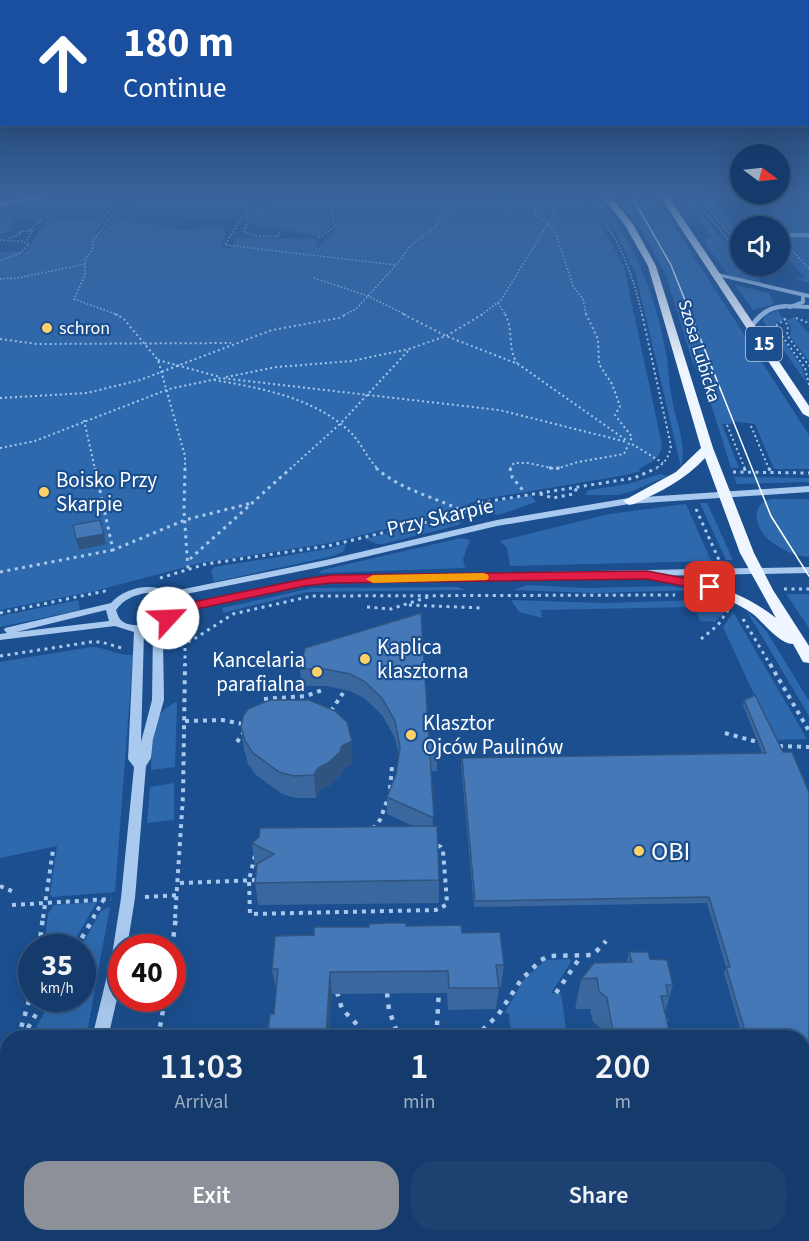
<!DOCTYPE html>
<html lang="en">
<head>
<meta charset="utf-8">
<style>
  body { margin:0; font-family:"Source Sans 3",sans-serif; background:#1d4271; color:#f1f3f6; height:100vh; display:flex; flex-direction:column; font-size:22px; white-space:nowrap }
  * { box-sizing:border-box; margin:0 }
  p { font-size:20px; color:#9dadc1 }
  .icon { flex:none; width:33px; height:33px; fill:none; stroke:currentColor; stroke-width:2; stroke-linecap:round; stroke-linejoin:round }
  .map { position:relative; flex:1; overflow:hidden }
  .sheet { position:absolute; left:0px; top:1030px; width:810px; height:212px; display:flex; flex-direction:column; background:#143b6b; border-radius:24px 24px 0 0; box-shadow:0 6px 24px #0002,0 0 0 2px #33557e }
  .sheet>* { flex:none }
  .guide { position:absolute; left:0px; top:0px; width:810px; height:126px; box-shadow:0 6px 24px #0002,0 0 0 2px #33557e; background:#1a4fa0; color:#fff; overflow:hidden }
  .needle { width:39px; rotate:105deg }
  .fabs { position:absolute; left:730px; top:144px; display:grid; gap:12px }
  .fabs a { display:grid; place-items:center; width:60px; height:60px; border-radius:50%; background:#143b6b; box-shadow:0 6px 24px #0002,0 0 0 2px #33557e; font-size:30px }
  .speed { position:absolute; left:18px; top:934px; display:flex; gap:12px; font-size:30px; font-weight:700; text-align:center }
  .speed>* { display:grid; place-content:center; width:78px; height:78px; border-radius:50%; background:#143b6b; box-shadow:0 6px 24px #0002,0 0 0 2px #33557e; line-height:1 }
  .speed small { font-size:15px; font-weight:400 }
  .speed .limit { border:9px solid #d22; background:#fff; color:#111 }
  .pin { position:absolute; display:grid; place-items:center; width:51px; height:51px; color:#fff; margin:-26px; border-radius:12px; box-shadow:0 3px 9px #0006 }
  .me { position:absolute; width:66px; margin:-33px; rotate:65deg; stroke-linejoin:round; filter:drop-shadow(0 0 4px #0008) }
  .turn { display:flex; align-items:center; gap:21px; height:126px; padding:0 24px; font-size:27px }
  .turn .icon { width:78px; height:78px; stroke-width:2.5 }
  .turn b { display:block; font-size:42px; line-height:51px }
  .eta { display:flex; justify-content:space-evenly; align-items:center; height:102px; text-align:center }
  .eta b { font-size:36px; font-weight:600; line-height:42px }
  .button { display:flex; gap:12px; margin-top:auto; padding:12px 24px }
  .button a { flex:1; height:69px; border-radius:24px; background:#8c9099; color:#fff; font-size:24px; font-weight:600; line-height:69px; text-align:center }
  .button a+a { background:#1d4271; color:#f1f3f6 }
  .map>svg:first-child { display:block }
  .green { fill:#2e69ad }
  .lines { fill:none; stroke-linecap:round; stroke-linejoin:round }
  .path-far4 { stroke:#a9c9ee; stroke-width:1.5; stroke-dasharray:1.5 2; stroke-linecap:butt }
  .path-far3 { stroke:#a9c9ee; stroke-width:2; stroke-dasharray:2 3; stroke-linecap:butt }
  .path-far2 { stroke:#a9c9ee; stroke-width:3; stroke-dasharray:3 4.5; stroke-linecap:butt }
  .path-far1 { stroke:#a9c9ee; stroke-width:4; stroke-dasharray:4 5; stroke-linecap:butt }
  .path { stroke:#a9c9ee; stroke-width:4.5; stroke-dasharray:4.5 7; stroke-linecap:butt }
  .minor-far1 { stroke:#a9c9ee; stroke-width:4 }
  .minor { stroke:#a9c9ee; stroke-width:9 }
  .tertiary { fill:#a9c9ee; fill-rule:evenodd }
  .primary { fill:#f0f6ff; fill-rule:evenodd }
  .tram { stroke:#fff; stroke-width:1.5 }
  .wall { fill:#3a679d }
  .shaded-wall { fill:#305480 }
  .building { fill:#4478b7; stroke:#305480; stroke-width:1.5 }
  .route { fill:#e11d48; stroke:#92132f; stroke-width:1.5 }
  .slow { fill:#f59e0b }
  .poi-dot { fill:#ffd166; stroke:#1b4f8f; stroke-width:2 }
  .labels { text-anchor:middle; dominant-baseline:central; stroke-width:4.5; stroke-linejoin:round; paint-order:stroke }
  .far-poi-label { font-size:18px; fill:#fff; stroke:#1b4f8f; text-anchor:start }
  .far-street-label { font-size:18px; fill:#fff; stroke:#1b4f8f }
  .shield { fill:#1b4f8f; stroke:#bbcadd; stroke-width:1.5 }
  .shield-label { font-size:20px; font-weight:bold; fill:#fff }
  .poi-label { font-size:21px; fill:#fff; stroke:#1b4f8f; text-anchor:start }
  .street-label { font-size:21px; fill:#fff; stroke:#1b4f8f }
  .near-poi-label { font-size:26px; fill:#fff; stroke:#1b4f8f; text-anchor:start }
</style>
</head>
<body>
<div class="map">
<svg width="809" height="1241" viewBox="0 0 809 1241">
  <rect width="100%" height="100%" fill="#1b4f8f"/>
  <path class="green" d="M0 195H121L100 215 13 219 12 231 0 234Z
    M145 195H249L250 201 231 218 131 216Z
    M317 195H580L598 219 624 267 662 445C660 459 650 463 639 469L641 471 626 475 478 500 443 515 330 543 201 563 95 591 0 610V252L26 251 48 219 105 218 95 233 101 234 115 217 182 230 221 226 226 233 221 247 232 248 235 238 317 239 316 248C324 243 337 232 337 222 337 216 336 213 338 207L331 202 328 212 330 227 319 236 255 224 245 219 247 214 280 202Z
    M589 195H596C636 244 656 296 667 358 669 372 669 386 672 399 676 422 687 444 681 467L636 275 617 234Z
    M613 195H654L809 435V469H774L755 424 731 421 732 424H722L739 468H731L710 401 692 360 666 275 643 232Z
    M671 195H690L718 235 729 242 741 257V266H748L764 286 729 276 706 244V239L712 237 691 207 681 206Z
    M700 195H709L741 234V245Z
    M736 195H780L809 223V234H780V226H761Z
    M780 236 809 237V283L795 278H805L780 249Z
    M735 285 769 293 774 304 753 310Z
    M778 310 783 320 776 323 774 327 802 367 806 382 763 321 764 316Z
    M794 317 809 334V362L790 336 791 327 787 320Z
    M660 474 668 476 630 492 618 495H586L588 490 628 484Z
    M734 477 809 478V482L737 484Z
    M531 495 536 502 499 515 474 510 490 503Z
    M772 499H809V557C794 556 780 549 769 540 755 528 749 503 772 499Z
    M700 503H707L733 560H726Z
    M686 504 711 561 510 566 507 548 500 541 609 514Z
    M461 516 462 520 459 525 383 544H377L365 539Z
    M461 538 470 540 463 559 465 568 319 573 322 570Z
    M346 544 344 551 333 556 214 582 211 571 214 567 327 549Z
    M528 585 586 588 668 586 699 590 594 593 513 590Z
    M457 587 466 590 308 592 223 613 222 608 312 588Z
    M786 594H809V628Z
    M78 600 80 610 0 627V616Z
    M511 600 605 603 705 600 728 608 715 622 700 621 693 607 541 610 542 618 519 612Z
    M747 611 767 632 809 701V716Z
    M733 612 807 739 775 740 723 627Z
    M91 647C106 647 117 656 133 655L115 892 52 897 50 894 57 846 0 858V662Z
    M177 702 175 767 151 770C153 745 149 712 177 702Z
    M174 783V820L147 823 150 787Z
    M97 902 70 948H44L48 914 54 905Z
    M110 907 86 1038H30L52 999H82V948H80L101 911Z
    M570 959 571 962 551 993 561 994 566 1029H542L543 1037H511L509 1014 505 1012 525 978 546 960Z
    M7 1094 8 1234 43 1235 41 1241H0V1123Z"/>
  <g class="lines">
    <path class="path-far4" d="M255 195 225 245 396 265
      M540 195 543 208 534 213 554 228 573 286 583 299 586 315
      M585 195C617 235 631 266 642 315
      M691 195 741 255
      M697 195 741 248
      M746 195 771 226
      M125 198 134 195
      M246 212 311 195
      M104 216 123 195
      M128 217 143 195
      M247 224 244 232 255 236H278L281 231
      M30 230 42 219
      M9 238 21 234 18 232 33 230 26 242
      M319 238 335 227 332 207 365 195
      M0 240 21 241 29 244 20 253 0 261
      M789 247 809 269
      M750 266 756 272
      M757 266 764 273
      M314 278 368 296 406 315
      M0 279 17 278 86 264
      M498 303 506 315
      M118 315 74 299 85 275V259L92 250 93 241 125 198
      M344 315 356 309 398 263 411 245 435 227 446 210 462 195
      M481 315 501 300 554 214 556 198 552 195"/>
    <path class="path-far3" d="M115 314 123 318 158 360 185 456V469
      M403 314 446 336 518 364 626 440
      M505 314C514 330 507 348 517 363
      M642 314 671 446C669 457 665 464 654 469
      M784 318 788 327 787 335 809 366
      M796 318 809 323
      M786 319 775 326 805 368 809 385
      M0 339 37 344 231 343
      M158 360 220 377
      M226 377 277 367 352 361 409 349 446 336 483 314
      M214 380C260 388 311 397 347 429 360 440 366 457 378 469
      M0 398 87 393 140 380 272 330 339 318 347 314
      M84 420 95 469
      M727 425 745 469
      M751 426 769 469
      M632 444 663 463
      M0 448 35 441 169 389 221 378 499 410 627 442
      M290 469 341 423 408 351
      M510 469 514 463H528L556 469 578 462 624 454 632 437 615 415 620 406 612 384 599 364 598 339 586 314"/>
    <path class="path-far2" d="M95 468 113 550 185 520 252 503
      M185 468 184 511 188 569
      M376 468C403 492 441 498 472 516
      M510 468 512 477 525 493
      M549 468H560
      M744 468 746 472
      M769 468 771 473
      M733 472 809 473
      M540 494 553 498 573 494 577 488
      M696 509 719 560
      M190 559 291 468
      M0 572 113 550
      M160 578 206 564 328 546 452 516 484 502 634 478 657 468
      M784 589H809
      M409 605 481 608
      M367 607 391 609 431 596
      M0 613 110 590
      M743 619 771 666
      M701 639 718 625 728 610
      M173 644 191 641 233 614 312 596 675 595
      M0 656 91 642H101L125 649
      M185 666V643"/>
    <path class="path-far1" d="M770 664 809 731
      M264 699 306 696 325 689
      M331 711 343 693
      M185 721 222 720 243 724
      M725 733 761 743
      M237 742 244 732
      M779 746 809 747
      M390 789 392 767
      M373 829 380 820 388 798
      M258 843H433L441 847 443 851 447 902 446 905 436 910 250 914 249 880Z
      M180 883 259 880
      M0 886 14 892
      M145 897 179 895
      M12 905 111 899
      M43 918 53 850
      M93 918 104 899
      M175 918 183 796 185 664"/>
    <path class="path" d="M39 948 43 917
      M76 948 94 917
      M172 948 176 917
      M337 992 342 1009 370 1038
      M387 993 389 1010 399 1038
      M556 993 581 956
      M663 1021H671
      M437 1025 439 989
      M329 1033 350 1038
      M477 1035 539 1034V1038
      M18 1038 32 991
      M22 1038 45 999
      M158 1038 165 999
      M474 1038 498 1015 521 980 541 960 549 956 593 955 606 941
      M0 1101 8 1075
      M613 1234 620 1241
      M124 1241 125 1234
      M297 1241 300 1234"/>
    <path class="minor-far1" d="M805 195 809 198
      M0 204 50 195
      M780 235H809
      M790 307 803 302V296"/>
    <path class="minor" d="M434 1038H446
      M372 1234V1241
      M490 1234 491 1241"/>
    <path class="tertiary" d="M718 273 809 294V298L716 276V274Z
      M784 304 809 305V309C784 308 770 305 754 327L749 326C758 312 767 306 784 304Z
      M809 486V492L629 504 497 526 326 566 176 596 178 599V606L304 579 331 576 809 567V573L331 582 304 585 196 608 195 611 170 631 163 641 164 700 153 739 151 758 146 766 135 898 127 948H122V977L108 1038H92L112 955 121 898 134 767 128 759 134 632 115 626 0 640V634L7 633 4 630 5 628 111 603C124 588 151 582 169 592L326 560 497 520 629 498ZM147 593 159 595 168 600C168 602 168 609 168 610 163 624 129 631 120 619 118 617 117 612 116 610 124 599 134 595 147 593ZM106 610 109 621 16 632ZM153 629 152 700 141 742 144 632Z
      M51 1234H69L68 1241H50Z"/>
    <path class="primary" d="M601 195H609L633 224 656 266 713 448 754 553 773 590 809 646V663L803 662 793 644C779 644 764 623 753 614 722 592 684 586 647 579L640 575 647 571C694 579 737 587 776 618L740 553 705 458C685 480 660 492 634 504L629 505 623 501 676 472 701 448 648 266 625 225Z
      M659 195H667L809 406V417L803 414Z"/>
    <path class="tram" d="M631 195 671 265 771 516 809 576"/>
  </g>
  <path class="wall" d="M421 613 429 739 437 754V771H431L433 826 439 880V903L258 905 255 883 257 866H255L252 843 415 827 387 814V797L396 774 399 756 395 738 382 715 364 698 350 691 326 686H302L300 669Z
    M744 700 783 752 809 792V1219H802V1038H743L724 973 726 967 707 903 474 907 461 764 462 758 762 753 743 705Z
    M241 727 353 764 344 768 341 774 329 786 319 790 316 798H296L282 794 256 775 248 764 244 749Z
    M406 926 462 933 504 965 501 987H499L496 1009 448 1010 447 993 332 994 274 1014 276 991 272 969 314 935Z
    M629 952 650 959 673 985 665 1012 671 1038H602L600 1028 593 1022 590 1009H575L581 979 627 962Z"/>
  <path class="shaded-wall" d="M104 534 106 544 79 550 76 539Z
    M352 741 353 764 344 768 341 774 329 786 319 790 316 798 314 775 318 768 342 746Z
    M330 972 332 994 329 1038H326Z"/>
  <path class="building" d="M100 520 104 534 76 539 73 525Z
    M421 613 429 739 437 738V754H430L434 818 387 797 396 774 400 747 395 721 382 698 364 681 350 674 325 669H300L305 648Z
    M755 695 783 752H792L809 792V1214H802V1038H747L726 967H730L709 897 475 901 462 758 766 753 744 700Z
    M270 700H309L335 711 347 722 352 741 342 746 340 752 328 763 318 768 314 775 294 776 279 772 253 753 245 741 241 727 243 716 248 709Z
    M437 826 439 880 255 883 257 864 274 854 252 843 259 837 260 828Z
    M386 923H406V926L461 925 462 933 500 932 504 965H496L499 988H449L448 971 330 972 326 1038H267L270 1014H274L278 969H272L275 936 314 935V927H369V924Z
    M629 952H648L650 959 667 960 673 985H666L668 996H661L671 1038H614L607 998 599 991 597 978 581 979 594 963 632 962Z"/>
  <linearGradient id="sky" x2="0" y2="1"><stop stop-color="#0f2b4f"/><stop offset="0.53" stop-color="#39639b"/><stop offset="1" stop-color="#39639b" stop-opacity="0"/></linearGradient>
  <rect width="809" height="369" fill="url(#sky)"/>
  <path class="route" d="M647 571 710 583 717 587 710 591 647 579 331 583 304 586 178 613 173 621 168 622 161 618 169 607 174 606 304 579 331 575Z"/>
  <path class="slow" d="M483 573 487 574 489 577 487 580 373 583 366 579 373 575Z"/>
  <g class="poi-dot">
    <circle cx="47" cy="328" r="6"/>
    <circle cx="44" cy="492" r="6"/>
    <circle cx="365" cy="659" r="6"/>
    <circle cx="317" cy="672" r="6"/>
    <circle cx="411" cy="735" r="6"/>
    <circle cx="639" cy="851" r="6"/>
  </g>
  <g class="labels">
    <g class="far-poi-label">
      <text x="59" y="328">schron</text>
    </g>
    <g class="far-street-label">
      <text transform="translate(699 351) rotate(73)">Szosa Lubicka</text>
    </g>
    <rect class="shield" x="746" y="327" width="36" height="34" rx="4.5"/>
    <g class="shield-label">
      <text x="764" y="344">15</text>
    </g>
    <g class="poi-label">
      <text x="56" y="480">Boisko Przy<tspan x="56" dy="24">Skarpie</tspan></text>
      <text x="377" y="647">Kaplica<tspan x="377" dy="24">klasztorna</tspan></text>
      <text x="305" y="660" text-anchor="end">Kancelaria<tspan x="305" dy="24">parafialna</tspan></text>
      <text x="423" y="723">Klasztor<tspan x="423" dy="24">Ojców Paulinów</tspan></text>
    </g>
    <g class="street-label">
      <text transform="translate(440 517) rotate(-13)">Przy Skarpie</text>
    </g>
    <g class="near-poi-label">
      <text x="651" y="851">OBI</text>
    </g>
  </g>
</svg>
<div class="fabs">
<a><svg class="needle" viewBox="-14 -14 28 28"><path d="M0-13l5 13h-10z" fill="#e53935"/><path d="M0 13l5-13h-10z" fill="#9dadc1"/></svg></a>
<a><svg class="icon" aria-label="sound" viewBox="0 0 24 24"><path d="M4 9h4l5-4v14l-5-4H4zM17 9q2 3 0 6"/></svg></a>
</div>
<div class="speed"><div>35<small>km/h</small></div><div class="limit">40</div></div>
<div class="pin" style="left:710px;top:587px;background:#d93025"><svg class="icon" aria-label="arrive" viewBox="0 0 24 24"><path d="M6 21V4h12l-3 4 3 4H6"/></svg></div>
<svg class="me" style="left:168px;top:618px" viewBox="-20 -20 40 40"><circle r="19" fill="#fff"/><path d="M0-13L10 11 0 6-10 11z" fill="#e11d48"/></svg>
<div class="guide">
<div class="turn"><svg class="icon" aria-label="ahead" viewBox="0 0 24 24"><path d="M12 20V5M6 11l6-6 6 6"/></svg><div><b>180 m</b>Continue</div></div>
</div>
<section class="sheet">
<div class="eta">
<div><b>11:03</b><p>Arrival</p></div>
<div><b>1</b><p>min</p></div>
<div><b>200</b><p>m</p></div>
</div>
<div class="button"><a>Exit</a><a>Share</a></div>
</section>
</div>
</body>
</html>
